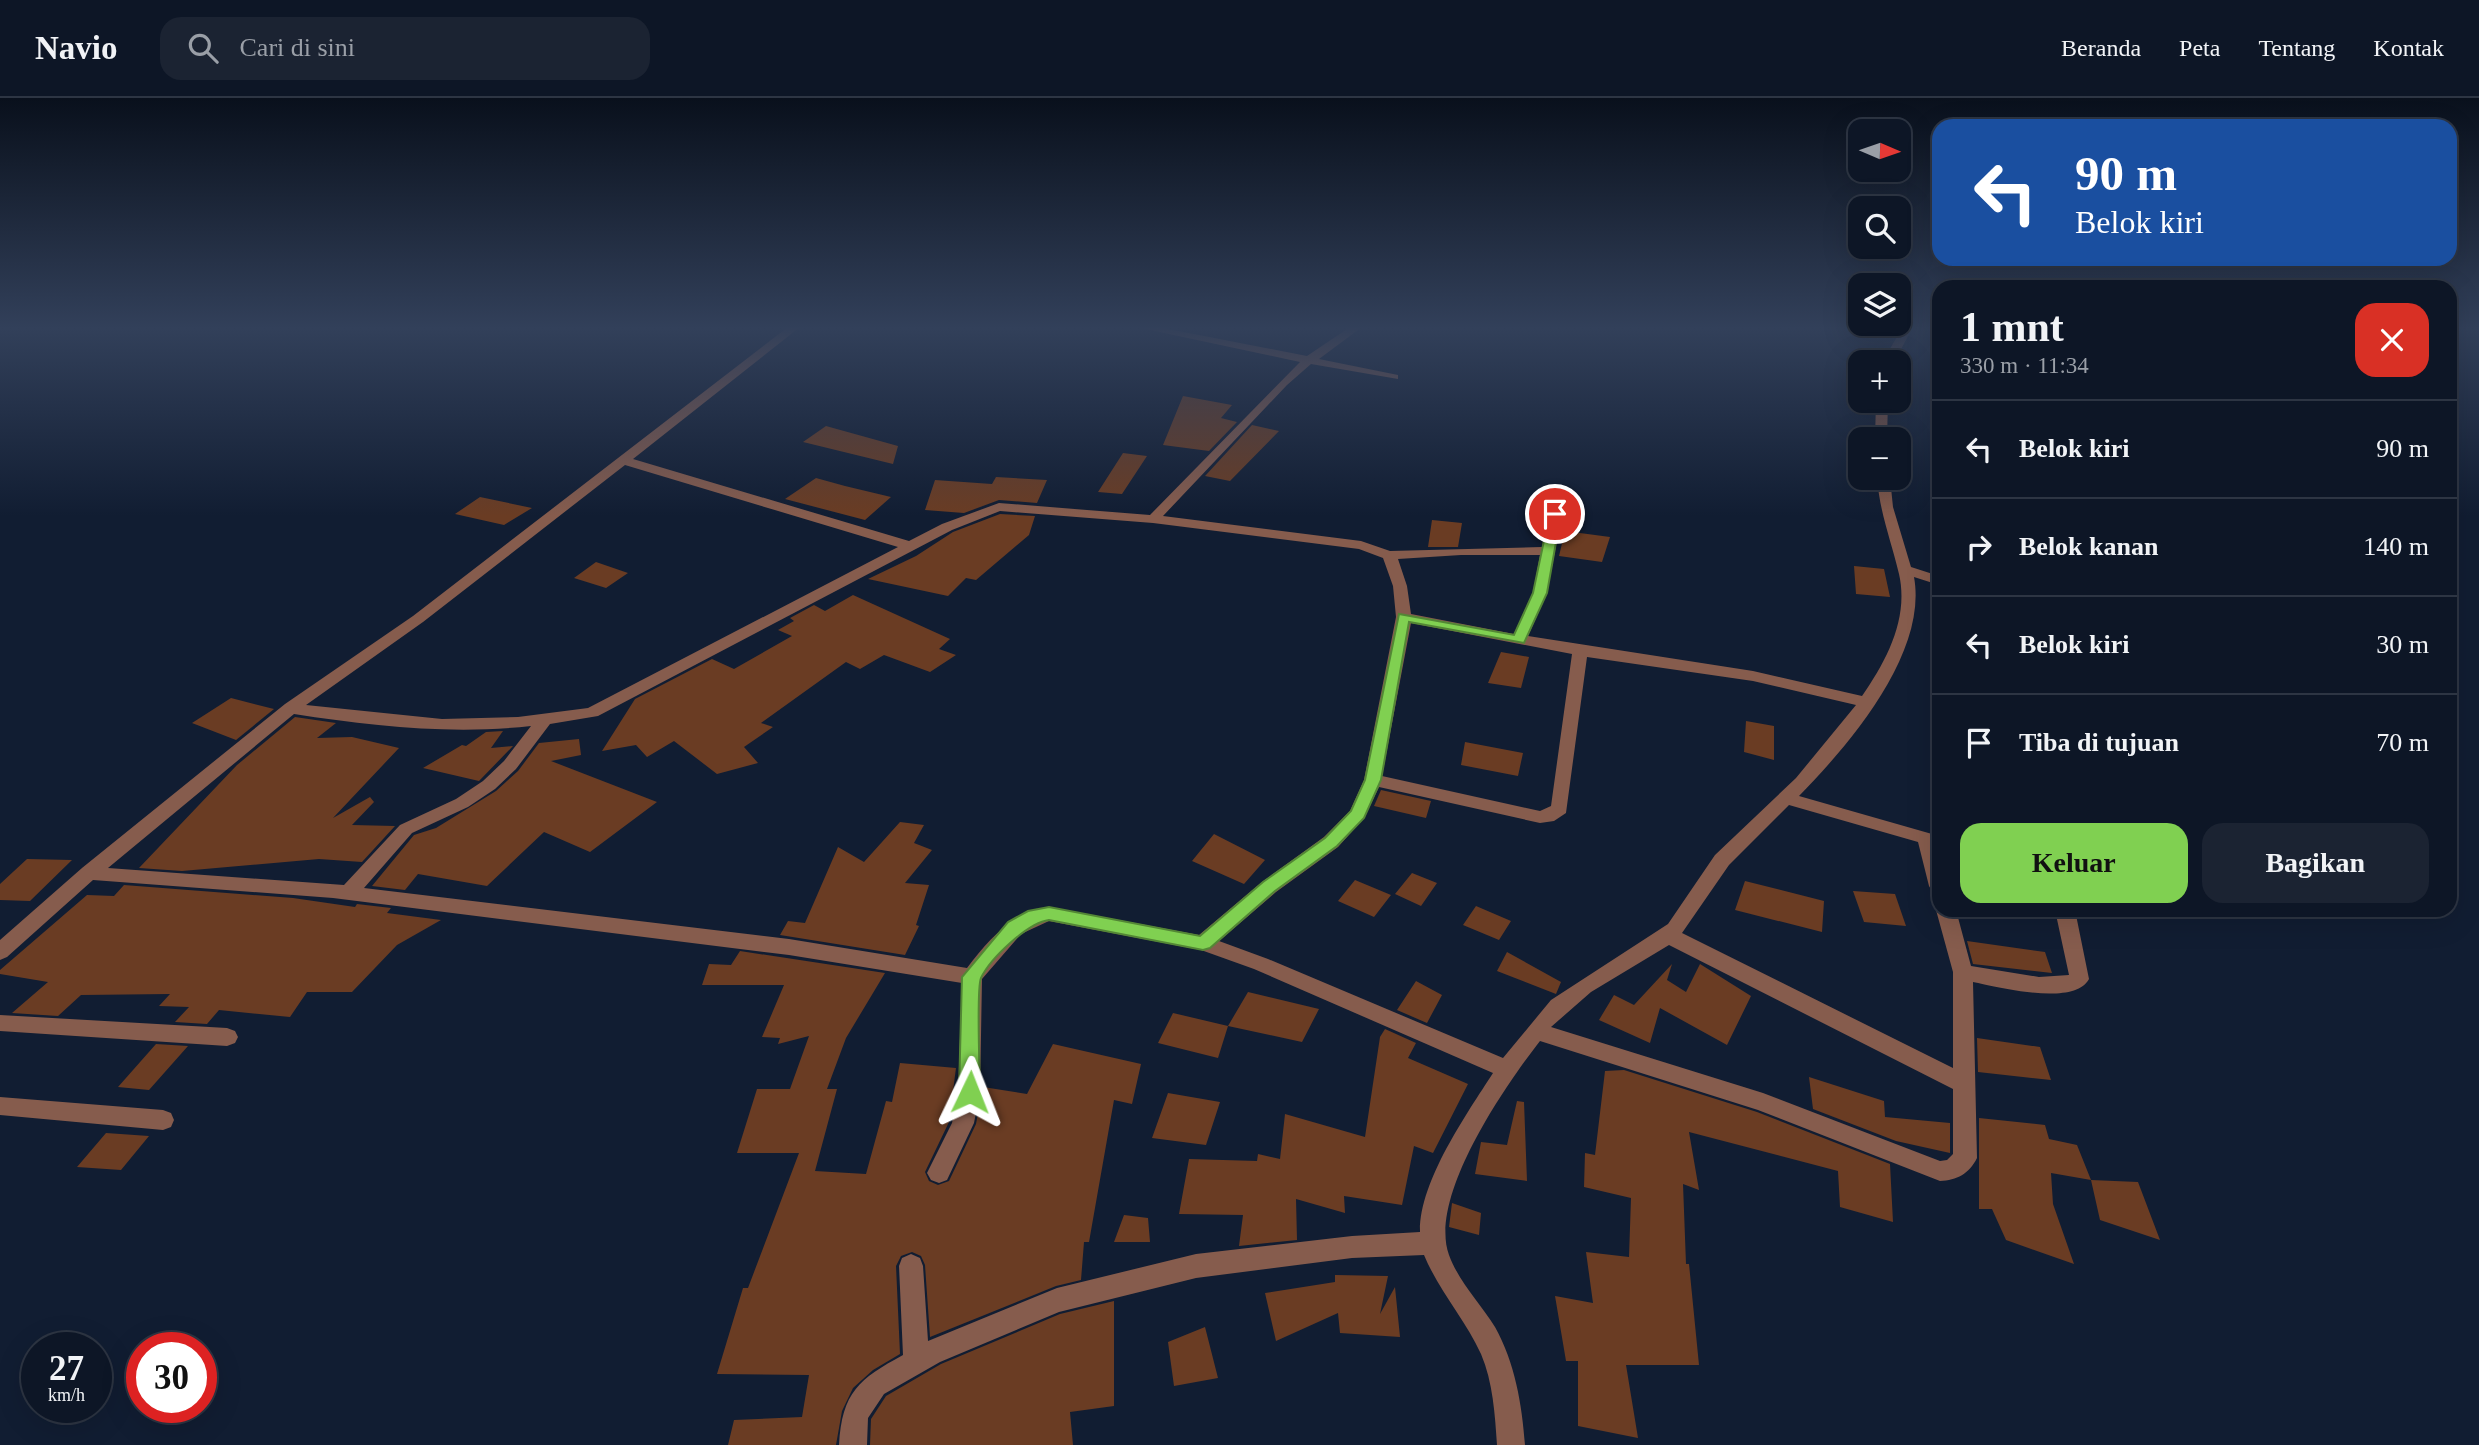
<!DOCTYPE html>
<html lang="id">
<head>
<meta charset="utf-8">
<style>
  body { margin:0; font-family:"Times New Roman",serif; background:#1b2332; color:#f1f3f6; height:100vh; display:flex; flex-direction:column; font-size:26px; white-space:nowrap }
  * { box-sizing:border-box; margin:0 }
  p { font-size:23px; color:#9a9fa7 }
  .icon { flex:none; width:38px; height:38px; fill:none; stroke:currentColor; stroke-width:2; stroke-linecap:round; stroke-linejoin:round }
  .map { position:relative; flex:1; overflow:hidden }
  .drawer { position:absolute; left:1932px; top:182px; width:525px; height:637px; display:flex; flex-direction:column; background:#0d1626; border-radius:21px; box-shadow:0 7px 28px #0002,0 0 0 2px #2d3543 }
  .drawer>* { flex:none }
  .top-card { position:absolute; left:1932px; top:21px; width:525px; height:147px; border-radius:21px; box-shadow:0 7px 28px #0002,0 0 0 2px #2d3543; background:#1a4fa0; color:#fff; overflow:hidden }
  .needle { width:46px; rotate:92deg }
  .fabs { position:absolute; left:1848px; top:21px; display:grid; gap:14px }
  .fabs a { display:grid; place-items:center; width:63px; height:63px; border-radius:14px; background:#0d1626; box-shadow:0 7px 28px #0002,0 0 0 2px #2d3543; font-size:35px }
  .speed { position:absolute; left:21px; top:1234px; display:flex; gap:14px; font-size:35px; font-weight:700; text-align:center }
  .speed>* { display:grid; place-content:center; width:91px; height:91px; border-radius:50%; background:#0d1626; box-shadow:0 7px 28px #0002,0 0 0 2px #2d3543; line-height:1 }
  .speed small { font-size:18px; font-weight:400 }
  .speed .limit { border:10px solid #d22; background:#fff; color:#111 }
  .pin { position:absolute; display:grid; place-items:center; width:60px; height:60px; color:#fff; margin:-30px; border:4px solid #fff; border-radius:50%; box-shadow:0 2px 7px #0007 }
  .me { position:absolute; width:77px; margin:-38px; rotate:2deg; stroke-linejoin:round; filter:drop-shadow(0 0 5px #0008) }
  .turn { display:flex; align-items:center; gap:24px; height:147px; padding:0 28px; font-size:32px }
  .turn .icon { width:91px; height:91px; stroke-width:2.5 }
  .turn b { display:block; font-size:49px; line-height:60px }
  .round { display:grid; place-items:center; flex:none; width:74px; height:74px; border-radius:21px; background:#1b2332 }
  .summary { display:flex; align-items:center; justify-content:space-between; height:119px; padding:0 28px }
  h1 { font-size:42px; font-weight:600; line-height:52px }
  .button { display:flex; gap:14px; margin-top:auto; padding:14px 28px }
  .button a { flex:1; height:80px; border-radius:21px; background:#80d051; color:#111; font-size:28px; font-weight:600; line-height:80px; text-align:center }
  .button a+a { background:#1b2332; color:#f1f3f6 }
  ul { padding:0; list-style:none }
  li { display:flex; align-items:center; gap:21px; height:98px; padding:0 28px; border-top:2px solid #2d3543 }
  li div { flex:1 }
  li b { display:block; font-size:26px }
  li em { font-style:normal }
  header { display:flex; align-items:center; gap:42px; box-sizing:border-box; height:98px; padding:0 35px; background:#0d1626; border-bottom:2px solid #2d3543 }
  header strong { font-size:33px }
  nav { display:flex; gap:38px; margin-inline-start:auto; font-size:24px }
  .search { width:490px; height:63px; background:#1b2332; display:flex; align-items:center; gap:18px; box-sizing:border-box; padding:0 24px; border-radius:21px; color:#9a9fa7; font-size:26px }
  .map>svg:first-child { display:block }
  .building { fill:#6a3c23 }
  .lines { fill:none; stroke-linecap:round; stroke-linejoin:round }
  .minor { fill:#865c4d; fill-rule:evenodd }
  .route { fill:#80d051; stroke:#538735; stroke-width:2 }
</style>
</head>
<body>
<header>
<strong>Navio</strong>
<div class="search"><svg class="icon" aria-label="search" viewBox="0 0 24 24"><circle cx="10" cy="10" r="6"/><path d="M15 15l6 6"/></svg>Cari di sini</div>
<nav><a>Beranda</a><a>Peta</a><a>Tentang</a><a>Kontak</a></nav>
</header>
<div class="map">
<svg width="2479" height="1347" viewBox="0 0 2479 1347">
  <rect width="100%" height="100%" fill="#111d32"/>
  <path class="building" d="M1183 298 1232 307 1221 320 1237 324 1209 353 1163 347Z
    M1252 327 1279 333 1230 383 1205 378Z
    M826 328 898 348 893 366 803 344Z
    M1123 355 1147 358 1122 396 1098 394Z
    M996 379 1047 382 1037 405 999 402 964 415 925 412 935 382 992 386Z
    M816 380 845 388 891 399 865 422 785 401Z
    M480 399 532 410 504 427 455 416Z
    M1000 416 1035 418 1029 437 976 482 966 480 948 498 868 481 916 458 953 434Z
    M1432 422 1462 425 1458 449H1428Z
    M1565 433 1610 439 1602 464 1559 458Z
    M596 464 628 475 606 490 574 480Z
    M1854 468 1884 471 1890 499 1856 496Z
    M853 497 950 541 939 551 956 557 930 574 884 557 860 571 846 564 761 625 773 629 744 649 758 665 717 676 674 643 647 659 636 647 602 653 635 601 712 561 734 571 792 538 778 532 794 523 790 520 814 507 825 513Z
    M1501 554 1529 559 1521 590 1488 585Z
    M231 600 274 611 236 642 192 625Z
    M295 619 336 625 317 640 352 639 399 650 333 720 370 699 374 704 352 727 395 728 362 764 319 761 182 773 139 770 237 667Z
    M1746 623 1774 628V662L1744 654Z
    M503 633 491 650 513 648 479 683 423 670 462 647 466 648 486 634Z
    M579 641 581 657 551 663 657 704 590 754 544 734 487 788 418 776 405 792 372 788 414 737 436 730 496 693 518 673 539 645Z
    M1465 644 1523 655 1518 678 1461 667Z
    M1381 692 1431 703 1426 720 1374 708Z
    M900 724 924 727 914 745 932 752 905 785 929 787 916 827 919 828 905 857 780 837 788 823 805 825 838 749 864 764Z
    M1214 736 1265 762 1244 786 1192 763Z
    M27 761 72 762 30 803 0 802V786Z
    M1412 775 1437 785 1421 808 1395 796Z
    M1355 782 1391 797 1374 819 1338 803Z
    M1745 783 1824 803 1822 834 1735 812Z
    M124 787 293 800 355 809 357 806 391 810 387 815 441 822 397 847 352 894H307L290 919 219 912 207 926 175 924 189 909 159 908 170 896 81 897 58 918 12 915 48 884 0 876V872L87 797 114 798Z
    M1853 793 1895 796 1906 828 1864 824Z
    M1476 808 1511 823 1499 842 1463 827Z
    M1967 843 2045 854 2052 875 1973 866Z
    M740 853 885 875 846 940 827 991H837L815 1073 866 1076 886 1003 892 1004 900 965 956 970 949 1024 925 1074 929 1083 938 1087 949 1083 976 1026 983 989 1027 996 1053 946 1141 966 1132 1006 1114 1002 1089 1144H1084L1081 1182 1056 1188 930 1239 925 1167 921 1158 912 1154 901 1158 896 1168 900 1256 873 1272 853 1290 842 1313 836 1347H728L734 1322 802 1319 809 1277 717 1276 743 1190H748L799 1055H737L757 991H790L809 938 778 946 780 940 762 939 784 887H702L709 866 731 867Z
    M1507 854 1561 884 1556 896 1497 873Z
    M1672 866 1667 882 1686 894 1700 866 1751 898 1727 947 1660 910 1650 945 1599 922 1614 897 1634 907Z
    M1416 883 1442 897 1427 925 1397 912Z
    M1248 894 1319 911 1302 944 1228 928Z
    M1173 915 1228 928 1218 960 1158 945Z
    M1385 931 1416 945 1408 960 1468 986 1433 1055 1414 1048 1402 1107 1344 1098 1345 1115 1296 1101 1297 1142 1239 1148 1243 1117 1179 1116 1189 1061 1257 1063 1258 1056 1280 1061 1285 1016 1365 1039 1380 939Z
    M1977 940 2040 949 2051 982 1978 974Z
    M156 946 188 948 149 992 118 989Z
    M1624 972 1757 1014 1890 1066 1893 1124 1840 1109 1838 1073 1689 1034 1699 1092 1683 1086 1686 1166H1689L1699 1267H1626L1638 1340 1578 1328V1263H1566L1555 1198 1593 1205 1586 1154 1629 1159 1631 1100 1584 1089 1585 1055 1595 1057 1605 973Z
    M1809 979 1884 1003 1885 1019 1950 1025V1055L1896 1043 1813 1011Z
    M1168 995 1220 1004 1206 1047 1152 1040Z
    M1517 1003 1524 1004 1527 1083 1475 1076 1481 1044 1507 1047Z
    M1979 1020 2045 1027 2049 1041 2077 1047 2091 1082 2051 1075 2053 1106 2074 1166 2006 1142 1992 1111H1979Z
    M106 1035 149 1038 121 1072 77 1069Z
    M2091 1082 2138 1084 2160 1142 2100 1122Z
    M1452 1105 1481 1115 1479 1137 1449 1129Z
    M1124 1117 1148 1120 1150 1144H1114Z
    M1335 1177 1388 1178 1380 1216 1395 1189 1400 1239 1340 1235 1338 1215 1276 1243 1265 1195 1335 1184Z
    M1114 1203V1308L1070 1314 1073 1347H870L871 1321 886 1298 941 1266 1060 1216Z
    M1205 1229 1218 1280 1174 1288 1168 1244Z"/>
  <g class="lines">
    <path class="minor" d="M788 229H800L633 361 909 443 942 426 999 405 1150 417 1300 264 1136 229H1158L1307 258 1350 229H1362L1319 261 1398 277V281L1311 266 1287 287 1163 418 1361 443 1390 453 1542 449 1548 416 1555 412 1560 413 1562 416 1547 495 1528 538 1753 573 1862 598C1887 562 1909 520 1899 476 1891 442 1880 416 1877 380H1890L1893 409 1911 469 1939 478V487L1914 479C1928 555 1849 647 1799 698L1939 738V795L1932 793 1929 788 1918 744 1789 707 1729 767 1682 835 1953 970V874L1936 812 1939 807V812H1956L1971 868 2039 879 2069 877 2055 812H2075L2089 881C2074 909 1998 889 1973 884L1977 1060C1969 1076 1957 1082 1940 1083L1758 1012 1540 943C1505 988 1428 1099 1449 1157 1459 1184 1480 1205 1495 1229 1515 1265 1522 1306 1525 1347H1497C1495 1317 1493 1284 1481 1256 1465 1221 1439 1193 1424 1157L1352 1160 1196 1180 1059 1214 940 1264 884 1296 868 1320 867 1347H839C842 1294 859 1281 903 1257L899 1168 902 1160 911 1156 920 1160 923 1168 928 1243 1057 1190 1196 1156 1352 1138 1420 1134C1419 1084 1466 1017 1493 975L1254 871 1201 852 1049 823 1021 836 982 881 980 994 974 1025 947 1082 939 1085 931 1082 927 1075 952 1025 958 994 962 885 789 857 333 800 93 782 7 859 0 862V842L82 770 285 606 413 518ZM625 367 898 449 588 610 518 619 442 621 306 607 423 524ZM1000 413 1153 425 1359 451 1383 460 1393 488 1396 519 1364 682 1350 713 1324 739 1262 784 1199 837 1049 809C1010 817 990 840 967 870L789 841 364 790 412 735 468 709 495 691 516 671 550 626 598 618 952 432ZM1461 457H1540L1533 495 1514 536 1411 516 1407 488 1398 461ZM1411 525 1572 556 1551 708 1540 713 1382 678ZM1587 559 1753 583 1856 607 1796 680 1715 757 1668 826 1551 902 1503 960 1268 861 1219 843 1276 794 1338 749 1364 720 1379 689 1540 725 1554 723 1566 715ZM294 616C372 628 452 637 531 628L504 663 483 683 456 701 400 727 344 787 108 770ZM1669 847 1953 991V1056L1947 1062 1940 1063 1763 995 1551 929 1591 894Z
      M1903 229H1913L1894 264H1882Z
      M1876 303H1888L1887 341H1875Z
      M0 917 227 930 235 933 238 939 235 945 227 948 0 933Z
      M0 999 163 1012 171 1015 174 1022 171 1029 163 1032 0 1017Z"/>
  </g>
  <linearGradient id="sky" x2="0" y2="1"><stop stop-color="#09101c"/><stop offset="0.55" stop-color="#32405a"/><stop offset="1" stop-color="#32405a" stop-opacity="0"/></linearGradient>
  <rect width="2479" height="418" fill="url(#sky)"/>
  <path class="route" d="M1550 414 1561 416 1547 495 1524 545 1409 524 1381 682 1364 720 1337 748 1275 793 1210 850 1203 852 1049 822C1027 825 990 861 981 880 976 892 980 975 980 994L977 1000 970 1002 962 1000 959 994 962 879 1008 824 1028 813 1049 809 1200 838 1263 784 1325 740 1351 713 1365 682 1399 516 1514 537 1533 495Z"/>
</svg>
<div class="fabs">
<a><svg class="needle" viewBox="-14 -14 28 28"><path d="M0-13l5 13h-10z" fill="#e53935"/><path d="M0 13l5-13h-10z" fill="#9a9fa7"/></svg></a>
<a><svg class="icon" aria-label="search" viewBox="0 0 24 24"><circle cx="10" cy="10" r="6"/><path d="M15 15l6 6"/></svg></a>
<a><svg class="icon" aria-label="layers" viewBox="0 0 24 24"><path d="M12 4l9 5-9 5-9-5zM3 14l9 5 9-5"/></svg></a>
<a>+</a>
<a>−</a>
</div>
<div class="speed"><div>27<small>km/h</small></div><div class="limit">30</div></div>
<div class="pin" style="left:1555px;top:416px;background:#d93025"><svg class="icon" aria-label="arrive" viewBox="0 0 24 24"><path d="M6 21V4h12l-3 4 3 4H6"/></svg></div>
<svg class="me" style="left:970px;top:994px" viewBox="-20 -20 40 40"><path d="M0-17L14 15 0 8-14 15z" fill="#80d051" stroke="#fff" stroke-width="4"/></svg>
<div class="top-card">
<div class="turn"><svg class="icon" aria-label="left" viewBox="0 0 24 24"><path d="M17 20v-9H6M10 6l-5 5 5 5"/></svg><div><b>90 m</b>Belok kiri</div></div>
</div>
<section class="drawer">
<div class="summary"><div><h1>1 mnt</h1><p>330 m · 11:34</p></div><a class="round" style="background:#d93025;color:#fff"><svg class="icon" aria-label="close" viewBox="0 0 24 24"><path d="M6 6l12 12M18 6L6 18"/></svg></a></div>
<ul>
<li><svg class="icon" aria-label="left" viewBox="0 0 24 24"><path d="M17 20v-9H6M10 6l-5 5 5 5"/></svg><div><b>Belok kiri</b></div><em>90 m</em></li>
<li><svg class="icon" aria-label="right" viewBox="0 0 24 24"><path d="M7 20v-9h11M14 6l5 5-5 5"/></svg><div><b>Belok kanan</b></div><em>140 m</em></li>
<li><svg class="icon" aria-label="left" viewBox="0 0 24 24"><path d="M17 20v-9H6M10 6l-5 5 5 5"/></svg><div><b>Belok kiri</b></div><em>30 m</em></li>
<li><svg class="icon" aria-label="arrive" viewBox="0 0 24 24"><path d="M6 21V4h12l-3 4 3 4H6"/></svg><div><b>Tiba di tujuan</b></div><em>70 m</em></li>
</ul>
<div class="button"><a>Keluar</a><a>Bagikan</a></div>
</section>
</div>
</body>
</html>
